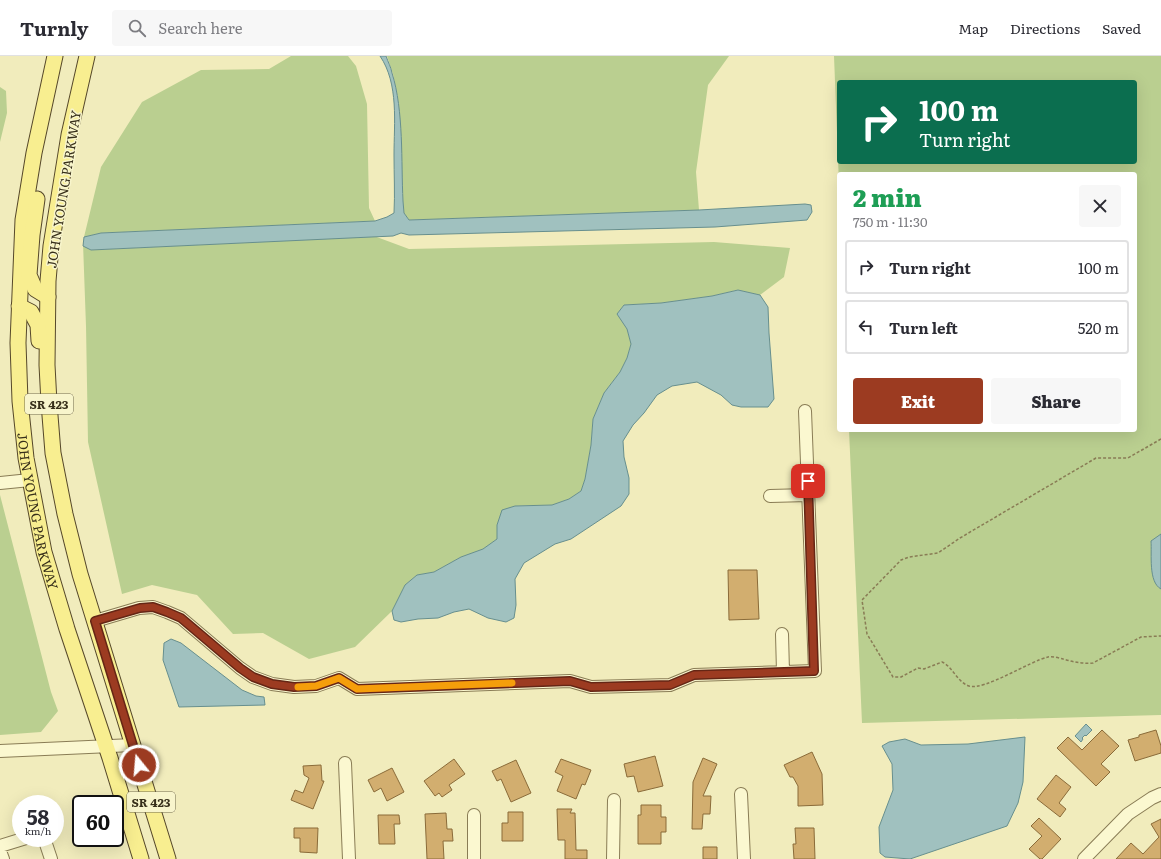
<!DOCTYPE html>
<html lang="en">
<head>
<meta charset="utf-8">
<style>
  body { margin:0; font-family:Literata,serif; background:#f7f7f7; color:#2b2b33; height:100vh; display:flex; flex-direction:column; font-size:15px; white-space:nowrap }
  * { box-sizing:border-box; margin:0 }
  p { font-size:13px; color:#7c7c81 }
  .icon { flex:none; width:22px; height:22px; fill:none; stroke:currentColor; stroke-width:2; stroke-linecap:round; stroke-linejoin:round }
  .map { position:relative; flex:1; overflow:hidden }
  .panel { position:absolute; left:837px; top:116px; width:300px; height:260px; display:flex; flex-direction:column; background:#fff; border-radius:4px; box-shadow:0 4px 16px #0002 }
  .panel>* { flex:none }
  .hud { position:absolute; left:837px; top:24px; width:300px; height:84px; border-radius:4px; box-shadow:0 4px 16px #0002; background:#0b6e4f; color:#fff; overflow:hidden }
  .speed { position:absolute; left:12px; top:739px; display:flex; gap:8px; font-size:20px; font-weight:700; text-align:center }
  .speed>* { display:grid; place-content:center; width:52px; height:52px; border-radius:50%; background:#fff; box-shadow:0 4px 16px #0002; line-height:1 }
  .speed small { font-size:10px; font-weight:400 }
  .speed .limit { border:2px solid #111; border-radius:6px; background:#fff; color:#111 }
  .pin { position:absolute; display:grid; place-items:center; width:34px; height:34px; color:#fff; margin:-17px; border-radius:8px; box-shadow:0 2px 6px #0006 }
  .me { position:absolute; width:44px; margin:-22px; rotate:343deg; stroke-linejoin:round; filter:drop-shadow(0 0 3px #0008) }
  .turn { display:flex; align-items:center; gap:14px; height:84px; padding:0 16px; font-size:18px }
  .turn .icon { width:52px; height:52px; stroke-width:2.5 }
  .turn b { display:block; font-size:28px; line-height:34px }
  .round { display:grid; place-items:center; flex:none; width:42px; height:42px; border-radius:4px; background:#f7f7f7 }
  .summary { display:flex; align-items:center; justify-content:space-between; height:68px; padding:0 16px }
  h1 { font-size:24px; font-weight:800; line-height:30px; color:#1e9e55 }
  .button { display:flex; gap:8px; margin-top:auto; padding:8px 16px }
  .button a { flex:1; height:46px; border-radius:4px; background:#9c3b21; color:#fff; font-size:16px; font-weight:800; line-height:46px; text-align:center }
  .button a+a { background:#f7f7f7; color:#2b2b33 }
  ul { padding:0; list-style:none }
  li { display:flex; align-items:center; gap:12px; height:54px; margin:0 8px 6px; padding:0 8px; border:2px solid #e1e1e2; border-radius:4px }
  li div { flex:1 }
  li b { display:block; font-size:15px }
  li em { font-style:normal }
  header { display:flex; align-items:center; gap:24px; box-sizing:border-box; height:56px; padding:0 20px; background:#fff; border-bottom:1px solid #e1e1e2 }
  header strong { font-size:19px }
  nav { display:flex; gap:22px; margin-inline-start:auto; font-size:14px }
  .search { width:280px; height:36px; background:#f7f7f7; display:flex; align-items:center; gap:10px; box-sizing:border-box; padding:0 14px; border-radius:4px; color:#7c7c81; font-size:15px }
  .map>svg:first-child { display:block }
  .green { fill:#bacf90; fill-rule:evenodd }
  .water { fill:#a0c1bf; stroke:#678f8e }
  .building { fill:#d2ae6f; stroke:#8a6b39 }
  .lines { fill:none; stroke-linecap:round; stroke-linejoin:round }
  .minor-casing { stroke:#897c55; stroke-width:14 }
  .major-casing { stroke:#56482a; stroke-width:17 }
  .path { stroke:#897c55; stroke-width:1.5; stroke-dasharray:3 2; stroke-linecap:butt }
  .minor { stroke:#fbf8d0; stroke-width:12 }
  .major { stroke:#f8ee90; stroke-width:15 }
  .route-casing { stroke:#652615; stroke-width:10 }
  .route { stroke:#9c3b21; stroke-width:7 }
  .slow { stroke:#f59e0b; stroke-width:7 }
  .labels { text-anchor:middle; dominant-baseline:central; stroke-width:3; stroke-linejoin:round; paint-order:stroke }
  .shield { fill:#f8f5cc; stroke:#716a4f; stroke-width:1 }
  .shield-label { font-size:12px; font-weight:bold; fill:#372f1a }
  .street-label { font-size:13px; fill:#372f1a; stroke:#f8f5cc }
</style>
</head>
<body>
<header>
<strong>Turnly</strong>
<div class="search"><svg class="icon" aria-label="search" viewBox="0 0 24 24"><circle cx="10" cy="10" r="6"/><path d="M15 15l6 6"/></svg>Search here</div>
<nav><a>Map</a><a>Directions</a><a>Saved</a></nav>
</header>
<div class="map">
<svg width="1161" height="803" viewBox="0 0 1161 803">
  <rect width="100%" height="100%" fill="#f1ecbc"/>
  <path class="green" d="M291 0H348L356 10 367 48 369 152 375 165 101 177 84 181 101 111 142 46 201 14 269 13Z
    M387 0H729L708 29 696 116 699 154 409 164 404 157 403 145 400 70 398 43 393 18Z
    M834 0H1161V659L862 667 849 374H1135V118H839V128ZM839 26H1135V106H839Z
    M0 31 6 35 7 57 0 86Z
    M374 180 409 193 714 186 790 192 784 221 760 239 737 234 712 240 661 247 624 249 617 258 627 273 631 288 627 302 620 316 604 337 593 363 591 389 585 423 581 435 569 443 552 449 515 450 497 469V483L484 493 461 501 434 516 417 519 405 529 392 555 355 591 309 603 263 577 233 578 197 539 152 529 122 538 88 386 86 270 83 187 91 194Z
    M0 439 51 636 58 655 41 676 0 679Z"/>
  <path class="water" d="M380 0H386C388 6 391 11 392 17 404 55 401 106 403 145L404 157 409 164 699 154 805 148 811 149 812 156 807 164 715 171 409 179 401 177 393 180 91 194 83 190 84 181 101 177 375 165 387 161 394 157C395 138 394 118 394 99 394 67 399 28 380 0Z
    M738 234 760 239 768 251 769 277 774 343 768 351H741L732 349 721 339 697 326 672 330 657 339 644 357 633 369 623 385 624 401 629 422V438L621 450 571 483 555 488 524 507 515 523 516 549 514 562 506 566 488 562 469 553 454 556 438 562 418 563 401 566 394 564 392 555 405 529 417 519 434 516 461 501 483 493 497 483V469L502 454 515 450 552 449 569 443 581 435 585 423 591 389 593 363 604 337 620 316 627 302 631 288 627 273 617 258 624 249 661 247 712 240Z
    M1161 478V533C1148 526 1152 498 1151 485Z
    M171 583 181 587 242 634 256 640 264 641 265 649 179 651 163 604 164 587Z
    M1086 668 1092 674 1086 680 1085 679 1082 682 1083 683 1081 686 1075 680Z
    M1025 681 1023 726 1018 747 1007 770 910 803 885 801 880 797 879 771 893 734 892 708 882 690 889 686 905 683 921 689 968 688Z"/>
  <path class="building" d="M728 514H757L759 563 729 564Z
    M1102 674 1119 690 1101 708 1110 716 1096 730 1057 692 1068 681 1082 694Z
    M1156 674 1161 690V697L1135 705 1128 684 1139 681V679Z
    M812 696 822 718 823 749 798 750V730L793 721H790L784 709Z
    M655 700 663 730 638 736 634 720 627 721 624 708Z
    M703 702 717 708 703 740H711L710 758H703L702 773H692L693 726Z
    M454 703 465 718 449 729 452 734 442 741 439 737 435 740 424 725Z
    M561 703 591 714 585 729 582 728 576 743 557 735 563 720 555 716Z
    M516 704 531 737 511 746 501 723 497 725 492 715Z
    M321 709 322 725H324L313 753 291 744 295 734 303 737 309 722 304 719 303 710Z
    M392 712 404 736 387 745 381 732 374 736 368 724Z
    M1056 719 1071 731 1059 747 1066 753 1060 761 1037 743Z
    M641 749H661V761H666V776H661V788H638V759H641Z
    M557 753H572L570 757H575L576 794H587V803H565V784H558Z
    M508 756H523V785H502V767H508Z
    M446 757 447 773H452L453 785H443L444 803H427L425 758Z
    M378 759H399L400 768H394L395 788H379Z
    M1039 762 1061 783 1042 803H1040L1029 793 1042 780 1031 770Z
    M1161 763V803H1116L1131 787 1143 798 1159 781 1151 768Z
    M294 772H318L317 797 300 796V782H294Z
    M795 772H814L815 803H794L793 788H796Z
    M703 791H717V803H703Z"/>
  <g class="lines">
    <g class="minor-casing">
      <path id="minor" d="M0 427 30 424
        M770 440 808 439
        M95 565 139 552 153 551 167 556 181 562 240 612 253 621 272 628 294 631 316 630 339 622 357 633 570 625 591 631 670 629 694 619 815 615 805 355
        M782 578 783 616
        M0 695 133 689
        M345 707 349 803
        M741 738 744 803
        M474 759V803
        M44 782 51 803
        M0 790 26 782
        M0 795 3 803
        M613 803 614 744
        M1084 803 1128 758 1152 742 1161 738"/>
    </g>
    <g class="major-casing">
      <g id="major">
        <path id="s1" d="M55 0 34 97 23 164 18 287 20 345 26 402 44 496 67 573 110 702 141 803"/>
        <path d="M87 0 69 79 51 190 48 225 47 309 49 347 53 397 65 458 80 518 168 803"/>
        <path d="M37 143 32 179 29 219 35 233 48 241"/>
        <path d="M19 250 31 256 38 269 39 285"/>
      </g>
    </g>
    <path class="path" d="M1161 383 1128 402H1096L960 482 938 497 909 501 901 504 862 544 867 578 893 621H901L918 612 924 613 942 606C953 611 957 626 969 630 984 635 1030 605 1048 601 1053 600 1059 602 1063 603 1073 606 1083 608 1093 607L1141 581 1161 580"/>
    <use href="#minor" class="minor"/>
    <use href="#major" class="major"/>
  </g>
  <g class="lines">
    <g class="route-casing">
      <path id="route" d="M139 709 95 565 140 552 153 551 167 556 181 562 240 612 253 621 272 628 294 631 316 630 339 622 357 633 570 625 591 631 670 629 694 619 814 615 808 425"/>
    </g>
    <use href="#route" class="route"/>
    <path class="slow" d="M298 631 316 630 339 622 357 633 512 627"/>
  </g>
  <g class="labels">
    <g class="shield">
      <rect x="25" y="338" width="48" height="20" rx="3"/>
      <rect x="127" y="736" width="48" height="20" rx="3"/>
    </g>
    <g class="shield-label">
      <text x="49" y="348">SR 423</text>
      <text x="151" y="746">SR 423</text>
    </g>
    <g class="street-label">
      <text transform="translate(63 133) rotate(-81)">JOHN YOUNG PARKWAY</text>
      <text stroke="none"><textPath href="#s1" startOffset="460">JOHN YOUNG PARKWAY</textPath></text>
    </g>
  </g>
</svg>
<div class="speed"><div>58<small>km/h</small></div><div class="limit">60</div></div>
<div class="pin" style="left:808px;top:425px;background:#d93025"><svg class="icon" aria-label="arrive" viewBox="0 0 24 24"><path d="M6 21V4h12l-3 4 3 4H6"/></svg></div>
<svg class="me" style="left:139px;top:709px" viewBox="-20 -20 40 40"><circle r="17" fill="#9c3b21" stroke="#fff" stroke-width="3"/><path d="M0-11L8 9 0 5-8 9z" fill="#fff"/></svg>
<div class="hud">
<div class="turn"><svg class="icon" aria-label="right" viewBox="0 0 24 24"><path d="M7 20v-9h11M14 6l5 5-5 5"/></svg><div><b>100 m</b>Turn right</div></div>
</div>
<section class="panel">
<div class="summary"><div><h1>2 min</h1><p>750 m · 11:30</p></div><a class="round"><svg class="icon" aria-label="close" viewBox="0 0 24 24"><path d="M6 6l12 12M18 6L6 18"/></svg></a></div>
<ul>
<li><svg class="icon" aria-label="right" viewBox="0 0 24 24"><path d="M7 20v-9h11M14 6l5 5-5 5"/></svg><div><b>Turn right</b></div><em>100 m</em></li>
<li><svg class="icon" aria-label="left" viewBox="0 0 24 24"><path d="M17 20v-9H6M10 6l-5 5 5 5"/></svg><div><b>Turn left</b></div><em>520 m</em></li>
</ul>
<div class="button"><a>Exit</a><a>Share</a></div>
</section>
</div>
</body>
</html>
